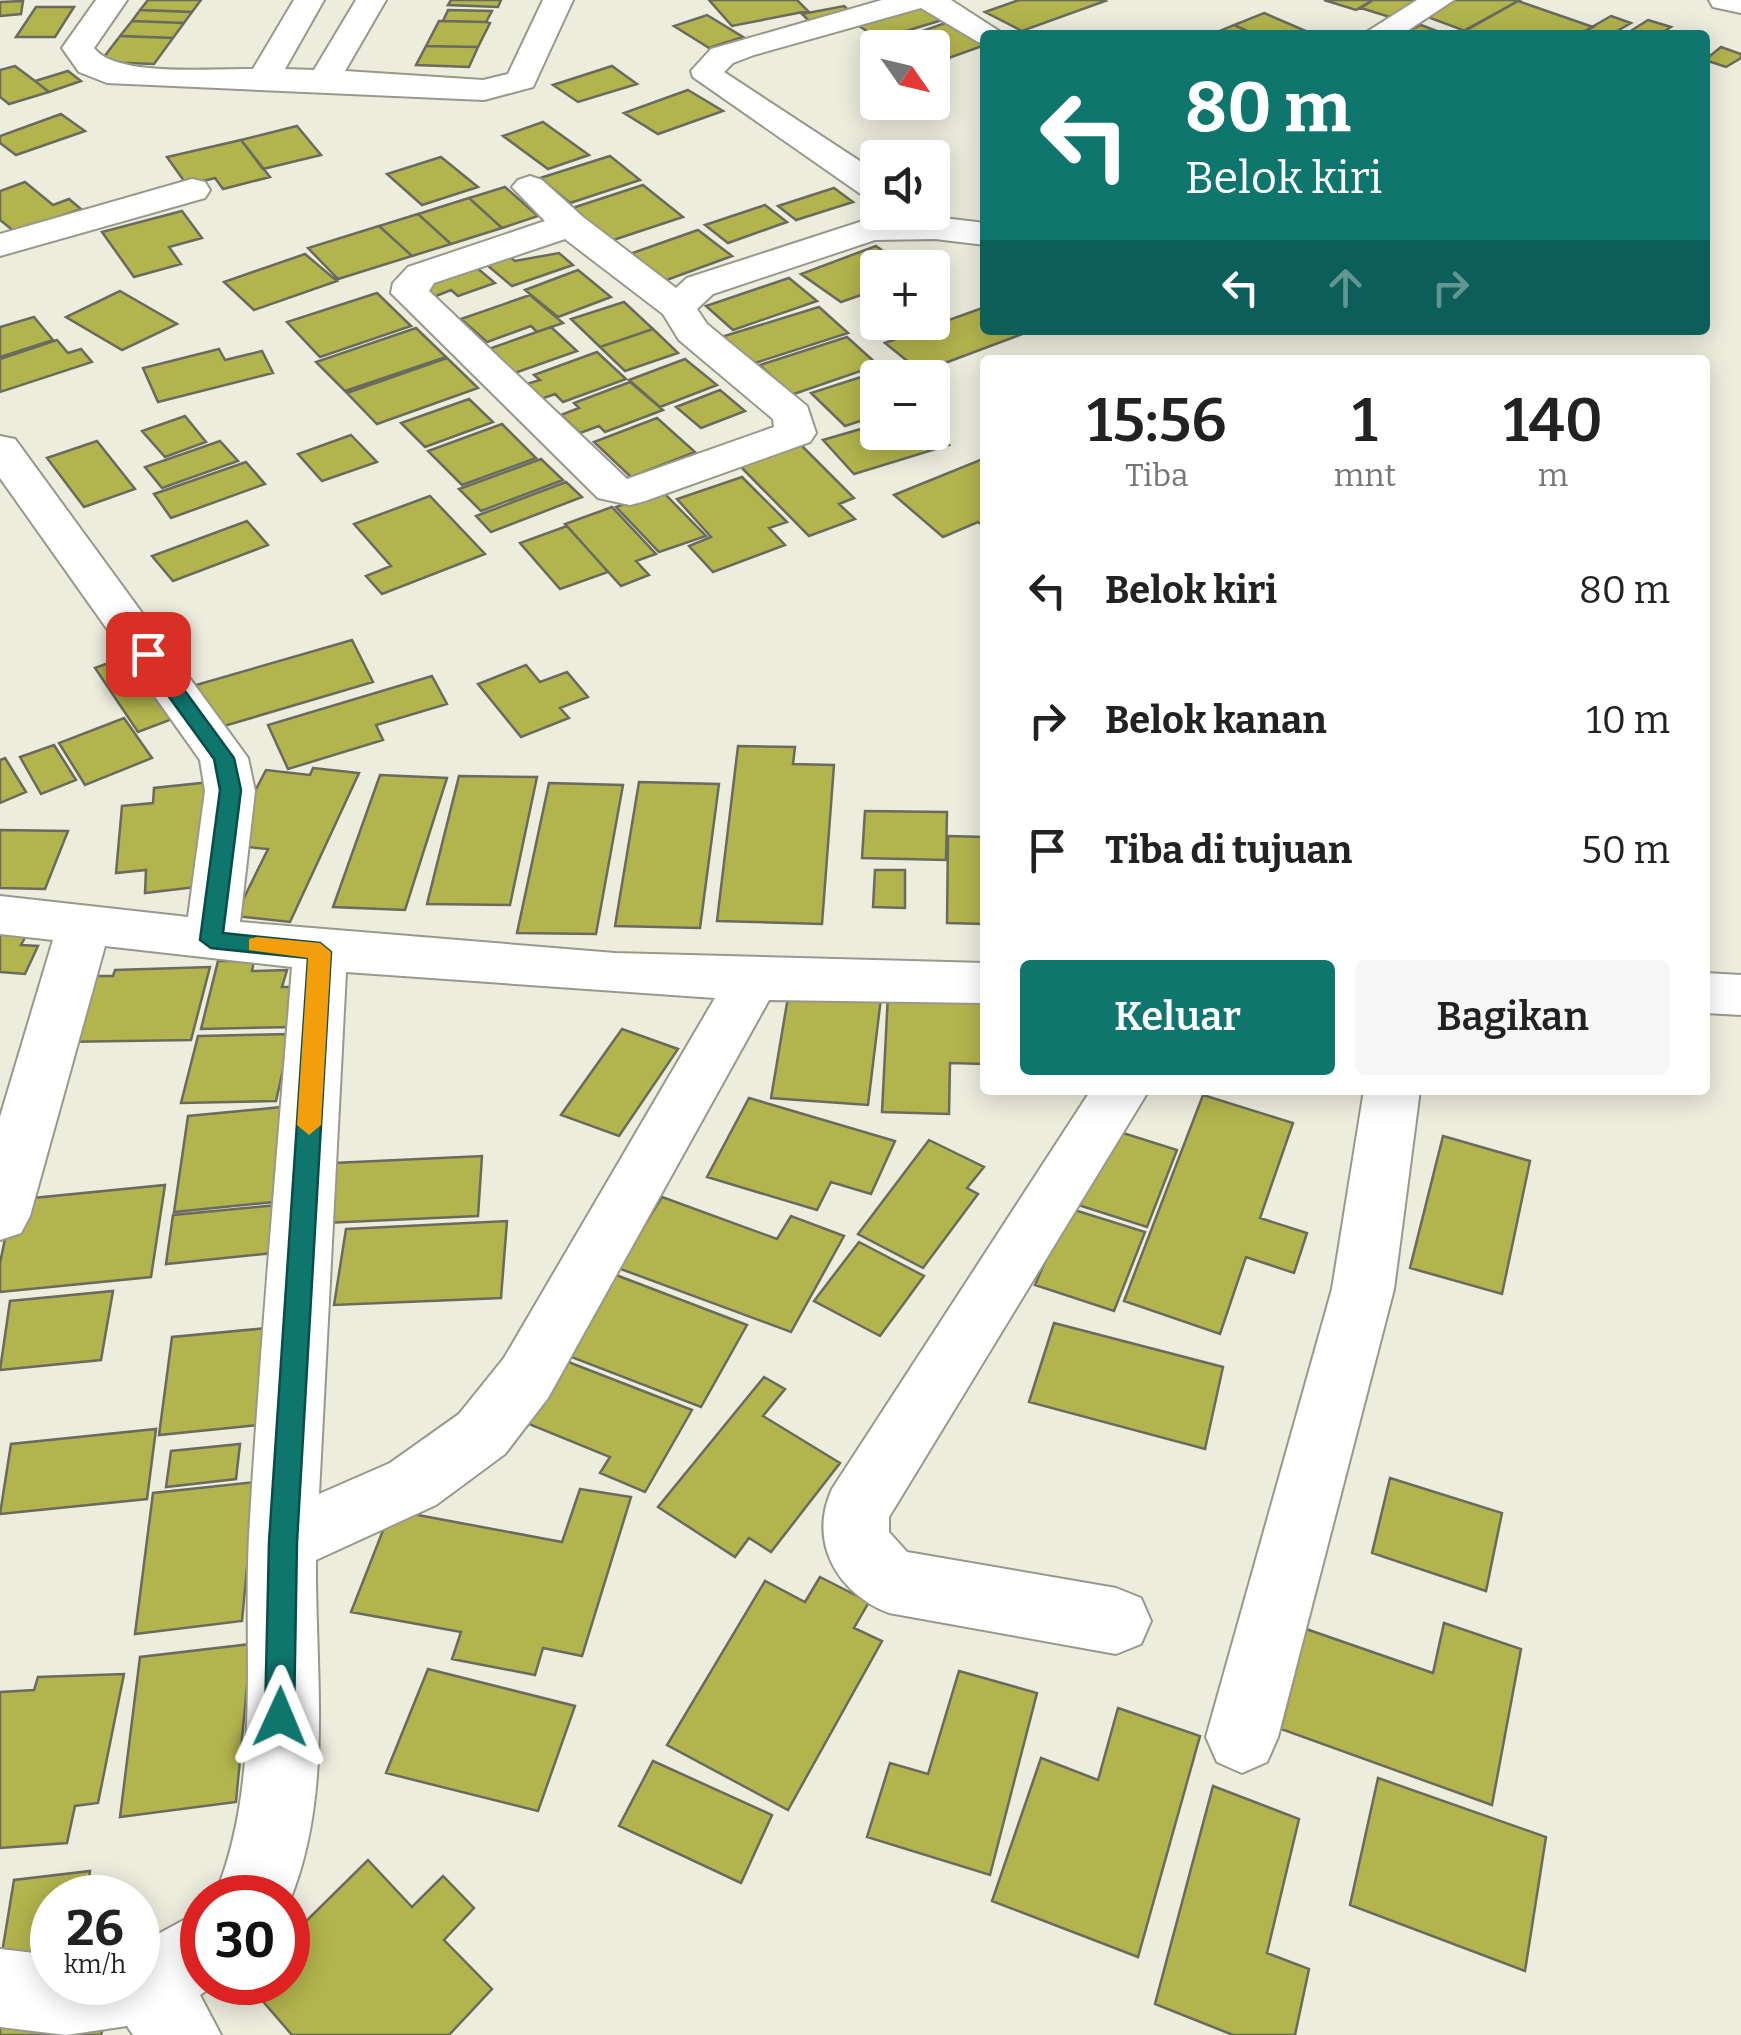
<!DOCTYPE html>
<html lang="id">
<head>
<meta charset="utf-8">
<style>
  body { margin:0; font-family:Bitter,serif; background:#f6f6f6; color:#222; height:100vh; display:flex; flex-direction:column; font-size:38px; white-space:nowrap }
  * { box-sizing:border-box; margin:0 }
  p { font-size:32px; color:#767676 }
  .icon { flex:none; width:55px; height:55px; fill:none; stroke:currentColor; stroke-width:2; stroke-linecap:round; stroke-linejoin:round }
  .map { position:relative; flex:1; overflow:hidden }
  .sheet { position:absolute; left:980px; top:355px; width:730px; height:740px; display:flex; flex-direction:column; background:#fff; border-radius:10px; box-shadow:0 5px 25px #0003 }
  .sheet>* { flex:none }
  .banner { position:absolute; left:980px; top:30px; width:730px; height:305px; border-radius:10px; box-shadow:0 5px 25px #0003; background:#0f766e; color:#fff; overflow:hidden }
  .needle { width:65px; rotate:124deg }
  .buttons { position:absolute; left:860px; top:30px; display:grid; gap:20px }
  .buttons a { display:grid; place-items:center; width:90px; height:90px; border-radius:10px; background:#fff; box-shadow:0 5px 25px #0003; font-size:50px }
  .speed { position:absolute; left:30px; top:1875px; display:flex; gap:20px; font-size:50px; font-weight:700; text-align:center }
  .speed>* { display:grid; place-content:center; width:130px; height:130px; border-radius:50%; background:#fff; box-shadow:0 5px 25px #0003; line-height:1 }
  .speed small { font-size:25px; font-weight:400 }
  .speed .limit { border:15px solid #d22; background:#fff; color:#111 }
  .pin { position:absolute; display:grid; place-items:center; width:85px; height:85px; color:#fff; margin:-42px; border-radius:20px; box-shadow:0 5px 15px #0006 }
  .me { position:absolute; width:110px; margin:-55px; rotate:1deg; stroke-linejoin:round; filter:drop-shadow(0 0 8px #0008) }
  .turn { display:flex; align-items:center; gap:35px; height:210px; padding:0 40px; font-size:45px }
  .turn .icon { width:130px; height:130px; stroke-width:2.5 }
  .turn b { display:block; font-size:70px; line-height:85px }
  .lanes { display:flex; align-items:center; height:95px; padding:0 40px; background:#0003; justify-content:center; gap:50px; direction:ltr }
  .lanes .off { opacity:.35 }
  .eta { display:flex; justify-content:space-evenly; align-items:center; height:170px; text-align:center }
  .eta b { font-size:60px; font-weight:600; line-height:70px }
  .primary-button { display:flex; gap:20px; margin-top:auto; padding:20px 40px }
  .primary-button a { flex:1; height:115px; border-radius:10px; background:#0f766e; color:#fff; font-size:40px; font-weight:600; line-height:115px; text-align:center }
  .primary-button a+a { background:#f6f6f6; color:#222 }
  ul { padding:0; list-style:none }
  li { display:flex; align-items:center; gap:30px; height:130px; padding:0 40px }
  li div { flex:1 }
  li b { display:block; font-size:38px }
  li em { font-style:normal }
  .map>svg:first-child { display:block }
  .building { fill:#b2b44d; stroke:#6a6b5e; stroke-width:2.5 }
  .lines { fill:none; stroke-linecap:round; stroke-linejoin:round }
  .minor-casing { stroke:#98998b; stroke-width:4 }
  .highway-casing { stroke:#98998b; stroke-width:4 }
  .minor { fill:#fff; fill-rule:evenodd }
  .highway { fill:#fff; fill-rule:evenodd }
  .route { fill:#0f766e; stroke:#0a4d48; stroke-width:2.5 }
  .slow { fill:#f59e0b }
</style>
</head>
<body>
<div class="map">
<svg width="1741" height="2035" viewBox="0 0 1741 2035">
  <rect width="100%" height="100%" fill="#ededde"/>
  <path class="building" d="M148 0H201L192 12 140 10Z
    M451 0H501L498 7 448 5Z
    M709 0H797L808 11 732 26Z
    M1019 0H1102L1105 1 1022 31 985 12Z
    M1324 0H1373L1356 10Z
    M1373 0H1433L1399 20 1361 8Z
    M1454 0H1520L1465 31 1425 16Z
    M23 1 21 14 0 16V2Z
    M1518 1 1567 18 1593 27 1578 35H1456Z
    M844 6 855 17 813 25 802 14Z
    M919 6 942 20 880 39 857 25Z
    M36 7H74L55 37H16Z
    M140 10 192 12 184 23 132 21Z
    M448 10 492 11 486 22 443 21Z
    M1264 13 1315 35H1256L1234 25Z
    M707 15 743 37 709 48 674 26Z
    M1611 16 1631 23 1619 30 1633 35H1578Z
    M1648 20 1671 27 1659 35 1629 32Z
    M132 21 184 23 173 38 120 36Z
    M439 21 486 22 490 23 478 47 426 46Z
    M945 23 985 45 932 64V48H875Z
    M1234 25 1256 35H1210Z
    M1421 25 1447 35H1401Z
    M120 36 173 38 154 64 100 62Z
    M426 46 478 47 469 67 416 65Z
    M1721 47 1741 54V58L1726 67 1705 60Z
    M15 66 35 81 49 92 9 104 0 97V70Z
    M612 66 637 84 578 102 553 85Z
    M68 71 81 81 49 92 35 81Z
    M688 90 723 111 658 134 624 113Z
    M61 114 85 131 16 155 0 143V136Z
    M543 122 589 155 548 169 503 136Z
    M297 126 321 155 263 169 241 140Z
    M241 140 270 177 223 189 215 178 187 185 167 157Z
    M610 156 640 180 570 203 540 178Z
    M441 157 478 187 422 205 387 174Z
    M25 182 53 205 69 199 81 209 15 232 0 220V191Z
    M643 185 683 217 601 244 563 211Z
    M505 187 538 216 502 228 469 198Z
    M834 188 853 202 796 220 778 206Z
    M469 198 502 228 451 244 418 214Z
    M765 205 787 222 728 243 705 225Z
    M182 211 202 238 169 247 181 264 134 277 102 232Z
    M418 214 451 244 412 256 379 226Z
    M379 226 412 256 338 279 308 248Z
    M698 230 732 256 661 282 627 255Z
    M876 246 907 268H878V289L841 302 801 274Z
    M504 252 515 261 559 253 573 265 512 286 481 260Z
    M305 254 337 281 254 310 224 282Z
    M470 262 495 283 458 296 451 290 426 300 414 290Z
    M578 270 611 297 558 317 525 290Z
    M789 278 817 301 733 330 706 306Z
    M120 291 177 324 122 350 66 317Z
    M377 293 411 326 320 357 287 322Z
    M530 295 563 323 537 332 531 326 487 342 461 319Z
    M624 302 653 329 600 347 571 319Z
    M819 307 848 333 749 365 721 337Z
    M985 307V330H1033L921 372 885 343Z
    M34 317 53 340 0 357V327Z
    M551 327 577 351 509 375 483 351Z
    M416 328 446 357 345 391 316 362Z
    M653 329 678 353 625 371 600 347Z
    M847 337 878 365 791 395 760 365Z
    M57 340 68 353 81 349 92 362 0 392V359Z
    M219 349 225 360 262 351 273 373 158 402 143 368Z
    M597 352 626 379 563 402 555 394 538 400 523 385 540 380 534 375Z
    M447 358 478 388 377 424 347 393Z
    M685 359 717 385 660 407 629 380Z
    M883 370 892 378H878V415L845 426 811 393Z
    M630 382 663 410 605 432 599 426 580 433 561 415 579 408 574 403Z
    M720 390 745 411 701 428 676 407Z
    M469 399 493 422 425 447 401 423Z
    M185 416 206 442 165 457 142 431Z
    M657 418 695 452 631 477 594 442Z
    M502 424 536 458 462 485 428 451Z
    M878 424V432H932V429L949 445 854 474 823 440Z
    M351 435 377 462 322 481 298 454Z
    M97 441 135 489 84 507 47 458Z
    M220 441 238 461 162 488 145 467Z
    M801 445 854 498 839 504 855 519 809 536 740 466Z
    M985 458V527L978 522 943 537 894 495Z
    M541 459 563 480 481 511 459 489Z
    M246 462 265 484 171 518 154 494Z
    M742 477 787 522 769 528 785 545 713 572 689 546 711 537 677 499Z
    M566 482 582 497 491 532 476 516Z
    M661 490 706 536 659 552 616 507Z
    M430 496 485 554 382 594 366 576 391 566 354 524Z
    M612 507 656 554 636 561 649 575 621 586 565 524Z
    M247 521 268 545 173 581 152 556Z
    M567 526 608 572 560 589 520 543Z
    M352 640 373 682 214 729 196 685Z
    M139 652 183 715 138 732 95 668Z
    M526 665 540 682 567 672 588 697 560 708 569 718 521 737 478 684Z
    M432 676 447 704 376 725 383 740 288 769 268 725Z
    M124 718 152 758 85 785 59 743Z
    M54 745 76 780 41 794 20 757Z
    M738 746 795 747 793 764 834 765 822 924 717 921Z
    M5 758 26 792 0 803V760Z
    M313 768 359 773 290 922 235 916 268 849 227 845 266 770 310 775Z
    M380 775 447 778 405 910 333 907Z
    M459 776 537 777 510 905 427 904Z
    M211 782 205 886 145 893 146 870 116 873 122 806 153 803 154 788Z
    M639 782 719 784 700 928 615 926Z
    M549 783 623 785 596 934 517 933Z
    M865 811 947 812 946 860 862 858Z
    M0 830 68 831 45 889 0 888Z
    M948 836 985 837V924L947 923Z
    M875 870H905V908L873 907Z
    M0 920 33 923 21 945 38 946 25 974 0 972Z
    M218 961H254L252 971 287 970 282 987H302L294 1027 201 1029Z
    M210 967 191 1040 59 1042 80 976H113L115 970Z
    M789 991 881 998 868 1105 771 1098Z
    M888 994 985 997V1064L950 1063 949 1114 882 1112Z
    M622 1029 678 1049 619 1136 561 1115Z
    M291 1034 276 1101 181 1103 198 1036Z
    M1203 1095 1293 1123 1260 1218 1307 1233 1294 1273 1246 1257 1220 1334 1124 1301Z
    M749 1098 895 1141 871 1194 831 1182 817 1210 707 1177Z
    M282 1107 274 1202 174 1212 188 1116Z
    M1104 1127 1177 1150 1147 1227 1072 1203Z
    M1443 1136 1530 1161 1502 1294 1410 1268Z
    M929 1140 984 1167 967 1188 978 1194 923 1268 858 1234Z
    M482 1156 478 1216 325 1223 334 1163Z
    M165 1185 151 1277 0 1292V1263L13 1200Z
    M662 1197 777 1239 791 1216 844 1236 791 1332 618 1268Z
    M278 1205 273 1253 166 1264 173 1215Z
    M1068 1208 1145 1232 1114 1311 1035 1285Z
    M507 1221 501 1298 334 1305 346 1229Z
    M859 1242 924 1276 880 1336 814 1301Z
    M616 1275 747 1325 701 1407 566 1355Z
    M113 1291 101 1360 0 1370 10 1301Z
    M1054 1323 1223 1367 1205 1449 1029 1402Z
    M268 1328 258 1425 159 1435 172 1337Z
    M558 1358 692 1410 645 1492 600 1473 610 1457 519 1420Z
    M764 1377 785 1389 763 1416 840 1463 771 1552 749 1538 735 1557 658 1507Z
    M156 1429 147 1499 0 1514 11 1444Z
    M240 1444 236 1479 166 1487 171 1451Z
    M1390 1478 1502 1513 1486 1591 1372 1553Z
    M255 1482 242 1621 135 1634 153 1493Z
    M580 1489 631 1497 582 1656 543 1648 535 1675 452 1659 461 1632 351 1612 391 1510 562 1542Z
    M820 1577 869 1602 854 1628 882 1641 788 1810 667 1745 765 1581 805 1602Z
    M1444 1623 1521 1649 1492 1805 1281 1729 1306 1629 1433 1673Z
    M251 1644 236 1802 120 1817 140 1657Z
    M428 1669 575 1706 538 1811 386 1773Z
    M959 1671 1037 1693 990 1875 867 1837 890 1763 928 1774Z
    M124 1674 98 1803 75 1806 67 1843 0 1848V1692L34 1690 38 1677Z
    M1118 1708 1200 1736 1138 1957 992 1901 1041 1758 1098 1780Z
    M653 1761 772 1815 741 1883 619 1826Z
    M1378 1778 1546 1837 1525 1971 1350 1905Z
    M1213 1786 1299 1819 1267 1953 1309 1969 1295 2035H1233L1155 2004Z
    M368 1860 412 1907 443 1876 474 1908 444 1940 492 1989 449 2035H292L246 1982H288V1939Z
    M90 1871 86 1898H52V1959L0 1965 14 1880Z
    M0 2015 106 2017 101 2035H0Z"/>
  <g class="lines">
    <g class="minor-casing">
      <path id="minor" d="M96 0H127L94 48C116 78 216 68 253 69L294 0H324L285 69 314 70 356 0H386L345 71 483 80 508 74 543 0H573L533 87 484 100 107 83 79 72 62 48Z
        M882 0H951L1005 35H985V44L978 42 921 8 754 55 733 63 724 72 878 173V199L865 197 693 77 691 71 711 49Z
        M1417 0H1454L1401 35H1362Z
        M530 176 542 180 583 217 676 288 687 278 872 218 935 217 985 223V245L935 239 875 240 713 294 697 309 707 324 807 406 816 433 810 442 645 501 630 505 598 498 391 293 393 283 408 267 545 221 512 187 518 180ZM565 239 663 314 679 340 773 419 774 427 627 479 429 291 434 283Z
        M192 179 205 182 210 190 205 198 0 256V234Z
        M0 436 15 439 248 758 255 791 240 922 615 953 985 963V1003L769 1000 548 1398 505 1454 436 1505 316 1560C315 1675 334 1796 288 1905V1898H214C262 1783 243 1657 249 1536 260 1346 277 1156 292 967L105 946 30 1216 21 1233 0 1240V1117L53 940 0 934V896L188 917 205 791 200 760 0 478ZM346 972 715 998 504 1358 459 1414 390 1463 319 1494Z
        M1705 973 1741 975V1015L1705 1013Z
        M1091 1090H1149L889 1517V1532L907 1552 1116 1588 1141 1598 1151 1621 1141 1644 1116 1654 889 1613C837 1593 808 1542 832 1489Z
        M1364 1090H1420L1394 1289 1278 1737 1267 1762 1242 1773 1217 1762 1206 1737 1332 1289Z
        M202 1910V1982H219L200 1995 221 2035H133L127 2026 66 2035 0 2027V1949L52 1955V1982H138V1945Z"/>
    </g>
    <g class="highway-casing">
      <path id="highway" d="M1709 0H1741V13L1713 7Z"/>
    </g>
    <use href="#minor" class="minor"/>
    <use href="#highway" class="highway"/>
  </g>
  <path class="route" d="M148 648 155 650 234 758 241 790 223 933 320 943 331 952 297 1542 294 1717 290 1728 280 1732 269 1728 265 1717 269 1542 308 958 211 948 200 940 220 790 214 759 138 654Z"/>
  <path class="slow" d="M257 937 320 943 331 952 321 1125 309 1135 297 1125 308 958 249 950V939Z"/>
</svg>
<div class="buttons">
<a><svg class="needle" viewBox="-14 -14 28 28"><path d="M0-13l5 13h-10z" fill="#e53935"/><path d="M0 13l5-13h-10z" fill="#767676"/></svg></a>
<a><svg class="icon" aria-label="sound" viewBox="0 0 24 24"><path d="M4 9h4l5-4v14l-5-4H4zM17 9q2 3 0 6"/></svg></a>
<a>+</a>
<a>−</a>
</div>
<div class="speed"><div>26<small>km/h</small></div><div class="limit">30</div></div>
<div class="pin" style="left:148px;top:654px;background:#d93025"><svg class="icon" aria-label="arrive" viewBox="0 0 24 24"><path d="M6 21V4h12l-3 4 3 4H6"/></svg></div>
<svg class="me" style="left:280px;top:1717px" viewBox="-20 -20 40 40"><path d="M0-17L14 15 0 8-14 15z" fill="#0f766e" stroke="#fff" stroke-width="4"/></svg>
<div class="banner">
<div class="turn"><svg class="icon" aria-label="left" viewBox="0 0 24 24"><path d="M17 20v-9H6M10 6l-5 5 5 5"/></svg><div><b>80 m</b>Belok kiri</div></div>
<div class="lanes"><svg class="icon" aria-label="left" viewBox="0 0 24 24"><path d="M17 20v-9H6M10 6l-5 5 5 5"/></svg><svg class="icon off" aria-label="ahead" viewBox="0 0 24 24"><path d="M12 20V5M6 11l6-6 6 6"/></svg><svg class="icon off" aria-label="right" viewBox="0 0 24 24"><path d="M7 20v-9h11M14 6l5 5-5 5"/></svg></div>
</div>
<section class="sheet">
<div class="eta">
<div><b>15:56</b><p>Tiba</p></div>
<div><b>1</b><p>mnt</p></div>
<div><b>140</b><p>m</p></div>
</div>
<ul>
<li><svg class="icon" aria-label="left" viewBox="0 0 24 24"><path d="M17 20v-9H6M10 6l-5 5 5 5"/></svg><div><b>Belok kiri</b></div><em>80 m</em></li>
<li><svg class="icon" aria-label="right" viewBox="0 0 24 24"><path d="M7 20v-9h11M14 6l5 5-5 5"/></svg><div><b>Belok kanan</b></div><em>10 m</em></li>
<li><svg class="icon" aria-label="arrive" viewBox="0 0 24 24"><path d="M6 21V4h12l-3 4 3 4H6"/></svg><div><b>Tiba di tujuan</b></div><em>50 m</em></li>
</ul>
<div class="primary-button"><a>Keluar</a><a>Bagikan</a></div>
</section>
</div>
</body>
</html>
